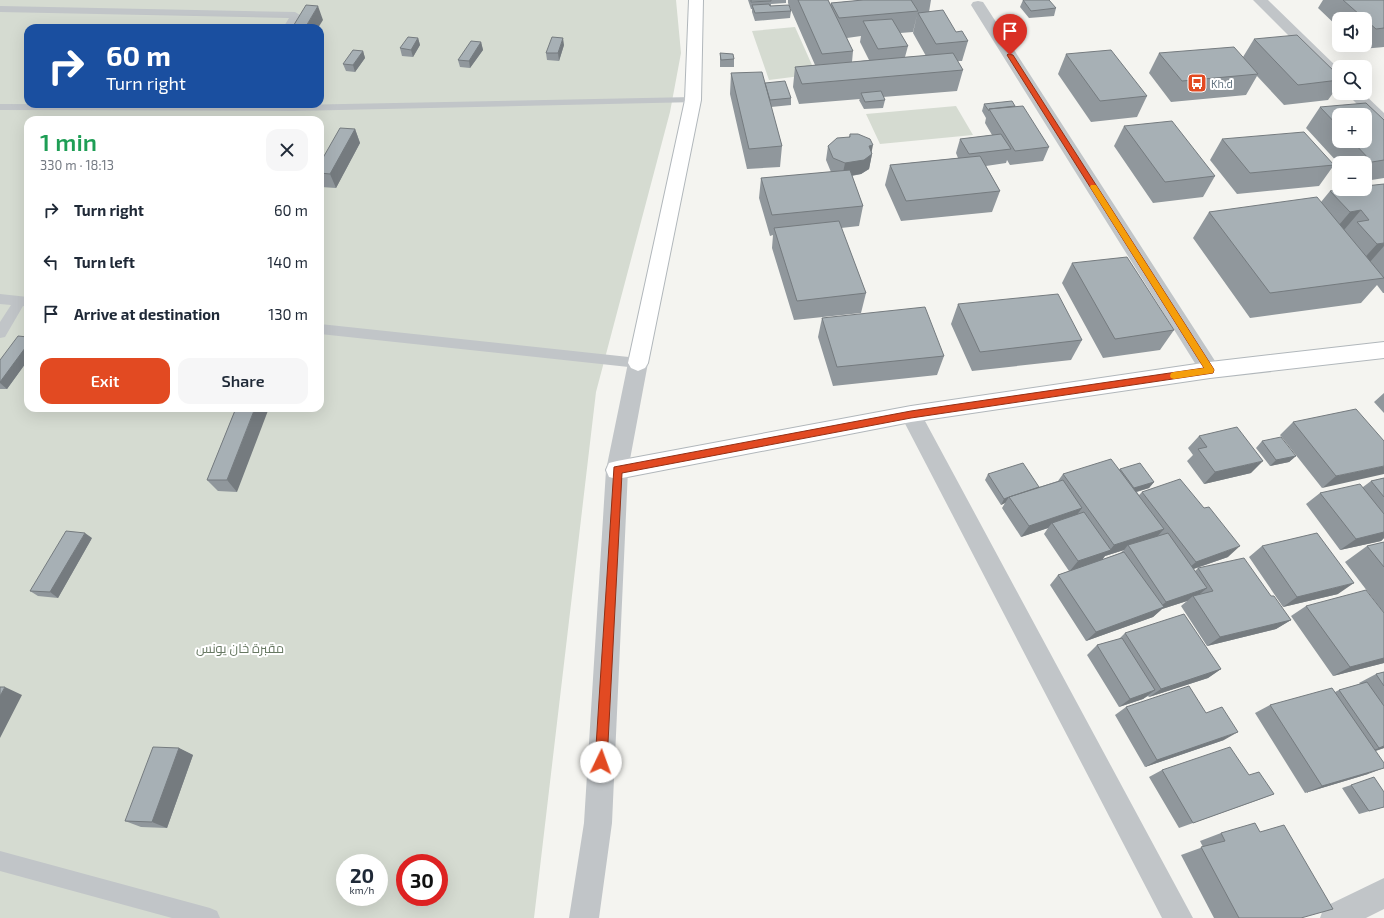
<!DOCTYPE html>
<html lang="en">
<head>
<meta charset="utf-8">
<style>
  body { margin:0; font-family:"Exo 2",Cairo,sans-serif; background:#f6f6f7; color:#1f2937; height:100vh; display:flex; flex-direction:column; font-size:15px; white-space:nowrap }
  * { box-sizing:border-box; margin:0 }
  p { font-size:13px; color:#747a83 }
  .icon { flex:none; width:22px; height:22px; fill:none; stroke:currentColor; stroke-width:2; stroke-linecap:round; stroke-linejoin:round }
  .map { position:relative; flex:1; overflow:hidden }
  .sheet { position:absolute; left:24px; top:116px; width:300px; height:296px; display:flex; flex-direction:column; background:#fff; border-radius:12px; box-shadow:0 4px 16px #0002 }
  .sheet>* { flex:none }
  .banner { position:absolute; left:24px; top:24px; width:300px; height:84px; border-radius:12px; box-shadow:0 4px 16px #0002; background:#1a4fa0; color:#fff; overflow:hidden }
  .buttons { position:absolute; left:1332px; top:12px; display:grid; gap:8px }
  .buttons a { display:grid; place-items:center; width:40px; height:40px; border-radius:8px; background:#fff; box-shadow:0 4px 16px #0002; font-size:20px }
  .speed { position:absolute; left:336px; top:854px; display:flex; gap:8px; font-size:20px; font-weight:700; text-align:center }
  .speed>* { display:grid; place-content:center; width:52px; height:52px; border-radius:50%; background:#fff; box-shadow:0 4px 16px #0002; line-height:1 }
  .speed small { font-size:10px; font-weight:400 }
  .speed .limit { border:6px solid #d22; background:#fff; color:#111 }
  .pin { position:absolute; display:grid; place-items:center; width:34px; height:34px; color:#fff; margin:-41px -17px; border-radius:50% 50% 50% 0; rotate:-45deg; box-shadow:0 0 4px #0007 }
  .pin .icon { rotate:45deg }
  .me { position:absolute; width:44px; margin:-22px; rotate:3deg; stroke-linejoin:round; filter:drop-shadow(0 0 3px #0008) }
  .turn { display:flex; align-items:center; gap:14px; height:84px; padding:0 16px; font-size:18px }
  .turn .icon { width:52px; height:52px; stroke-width:2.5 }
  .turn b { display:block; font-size:28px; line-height:34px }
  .round { display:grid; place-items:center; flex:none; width:42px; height:42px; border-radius:12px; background:#f6f6f7 }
  .headline { display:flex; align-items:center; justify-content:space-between; height:68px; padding:0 16px }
  h1 { font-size:24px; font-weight:600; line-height:30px; color:#1e9e55 }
  .cta { display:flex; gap:8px; margin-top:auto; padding:8px 16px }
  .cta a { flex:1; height:46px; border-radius:12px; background:#e24a22; color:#fff; font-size:16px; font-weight:600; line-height:46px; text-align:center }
  .cta a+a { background:#f6f6f7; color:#1f2937 }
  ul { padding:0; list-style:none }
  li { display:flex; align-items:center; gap:12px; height:52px; padding:0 16px }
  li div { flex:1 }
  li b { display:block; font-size:15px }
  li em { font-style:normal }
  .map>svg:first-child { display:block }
  .green { fill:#d5dbd1; fill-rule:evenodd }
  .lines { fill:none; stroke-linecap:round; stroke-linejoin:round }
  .secondary-casing { stroke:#b1b7bb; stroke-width:2 }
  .lane { fill:#c1c5c8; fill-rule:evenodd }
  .street { fill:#c1c5c8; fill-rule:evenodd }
  .secondary { fill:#fff; fill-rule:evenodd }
  .wall { fill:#90979c; fill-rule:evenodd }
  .shaded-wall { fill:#757b7f }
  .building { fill:#a7b0b5; stroke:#757b7f }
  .route { fill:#e24a22; stroke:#933016 }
  .slow { fill:#f59e0b }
  .labels { text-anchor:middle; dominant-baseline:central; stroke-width:4; stroke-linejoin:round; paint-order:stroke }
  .far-poi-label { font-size:11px; fill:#637481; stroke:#fff; text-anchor:start }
  .park-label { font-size:13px; fill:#677862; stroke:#fff }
</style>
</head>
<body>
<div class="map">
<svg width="1384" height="918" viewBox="0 0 1384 918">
  <rect width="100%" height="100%" fill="#f4f4f0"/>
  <path class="green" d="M0 0H676L681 53 670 112 596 392 534 918H0ZM28 28H320V104H28ZM28 120H320V408H28ZM345 863H379V897H345ZM405 863H439V897H405Z
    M795 27 816 74 769 80 752 31Z
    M956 106 973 135 880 144 866 114Z"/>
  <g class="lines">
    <g class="secondary-casing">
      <path id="secondary" d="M689 0H703L701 100 648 363 645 368 638 371 631 368 628 363 685 100Z
        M1384 342V358L1210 378 911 422 617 479 609 477 606 470 609 463 617 461 911 406 1210 362Z"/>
    </g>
    <path class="lane" d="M0 6 295 12 300 15 293 28H283L289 18 0 12Z
      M693 97 697 98 698 100 697 102 293 111 0 110V104L293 105Z
      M0 294 28 297V307L23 306 5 337 0 338V322L11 305 0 304Z
      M320 324 638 358 643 359 645 363 643 367 638 368 320 334Z
      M0 851 210 908 217 911 220 918H172L0 871Z"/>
    <path class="street" d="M1253 0H1268L1339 69V83L1334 81Z
      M978 1 983 2 985 5 1217 364 1220 370 1217 376 1210 378 1203 376 971 5 973 2Z
      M1346 93H1363L1384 113V127L1378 125Z
      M638 355 645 358 648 363 628 470 612 823 599 918H569L584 823 606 470 628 363 631 358Z
      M911 406 918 408 1193 918H1162L900 414 904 408Z
      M1384 878V909L1366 918H1320L1324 907Z"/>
    <use href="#secondary" class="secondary"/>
  </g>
  <path class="wall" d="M748 0H786V3L771 4V6L791 11 790 18 755 21 752 12V9H751Z
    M788 0H828L831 5V3L863 0H931L929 12 968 41 962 61H958L963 70 957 91 883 97 885 100 883 108 864 109 859 100 860 99 799 104 793 87 795 67 815 65 788 3ZM917 15 913 33 926 56 905 57 908 46 900 33 913 32ZM861 36 860 42 869 60 852 62 853 51 847 38Z
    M1023 0 1056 8 1054 16 1029 18 1020 7Z
    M1323 0H1384V47L1362 49 1357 45H1365V19H1339V28L1318 8Z
    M418 38 420 45 413 57 402 56 400 48Z
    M1254 39 1339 76V85L1328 100 1284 105 1257 76 1246 95 1171 102 1149 73 1159 53 1243 57Z
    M481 42 483 50 470 68 460 67 458 60Z
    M564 45 559 61 547 60 546 53Z
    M363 51 365 58 355 72 346 71 343 64Z
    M720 53 734 59V67H720Z
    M1066 54 1147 96 1137 117 1091 122 1058 74Z
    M731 73 765 83 791 98V105L771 107 782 146 780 167 747 169 730 94Z
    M984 104 1015 106 1049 147 1043 161 1010 165 1007 160 1006 163 986 166 1000 191 992 212 901 221 885 185 890 165 958 158 956 153 960 139 992 135 985 123 986 118 982 111Z
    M1320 107 1384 120V178L1365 181V163H1339V164L1306 128ZM1339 115 1365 141H1339Z
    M1124 126 1215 176 1203 197 1153 203 1114 146Z
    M355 129 360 143 336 188 321 187 320 185V163Z
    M850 134 872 153V154L869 169 861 174 852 176 863 206 859 226 841 228 866 293 861 313 794 320 772 248 773 235 770 236 759 198 761 178 831 172 826 160 828 146 849 137Z
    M1222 139 1334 165 1319 186 1237 194 1210 160Z
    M1384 184V293H1383L1377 285 1361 303 1250 318 1193 238 1209 212 1321 202 1330 191Z
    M1072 263 1174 330 1160 350 1103 358 1062 283Z
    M958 304 1082 340 1071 360 972 371 951 324Z
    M822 318 944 356 937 375 833 386 818 337Z
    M28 337V360L7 389H0V360Z
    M1384 393V413L1374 402Z
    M128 408H149L147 410 129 409Z
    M236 408 237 492 218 491 207 480Z
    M1293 422 1384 441 1322 488 1280 435Z
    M1199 436 1251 473 1204 484 1187 461 1193 455 1188 448Z
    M1262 441 1296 456 1289 462 1270 466 1256 448Z
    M1119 469 1154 482 1149 488 1137 492 1139 495 1142 492 1228 557 1194 569 1195 571 1198 568 1271 596 1291 620 1276 629 1207 646 1181 606 1187 601 1162 609 1153 617 1086 641 1050 585 1058 575 1069 571 1044 534 1048 528 1021 537 1002 508 1005 503 1001 505 985 480 988 474 1039 487 1058 481 1063 474ZM1124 550 1120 553 1102 560 1105 556Z
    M1384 478V538L1381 541 1340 550 1306 504 1320 493 1363 487 1371 481Z
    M92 538 58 598 38 596 30 591Z
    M1384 542V613L1345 562 1367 546Z
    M1262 546 1338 594 1283 607 1249 557Z
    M1306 606 1384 613V663L1333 676 1291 616Z
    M1125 633 1221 669 1208 678 1149 697 1148 696 1143 699 1119 707 1087 655 1097 645 1119 639Z
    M1384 672V748L1376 751 1368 774 1305 793 1255 713 1270 705 1335 692 1339 690 1360 684 1359 683 1376 674Z
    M1126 707 1206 713 1224 740 1145 767 1115 715Z
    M179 748 193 755 167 828 141 827 125 821Z
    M1162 770 1249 775 1274 794 1179 828 1149 777Z
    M1351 785 1384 807 1359 814 1342 788Z
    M1221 833 1301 918H1214L1181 855 1203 847 1200 841Z"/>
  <path class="shaded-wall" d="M318 6 323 20 318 28H305Z
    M418 38 420 45 413 57 411 50Z
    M563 38 564 45 559 61 558 53Z
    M481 42 483 50 470 68 469 61Z
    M363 51 365 58 355 72 353 65Z
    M355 129 360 143 336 188 330 174Z
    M873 145 871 155 872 154 869 169 861 174 842 177 845 163 869 146Z
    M1361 210 1344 230 1333 232 1350 212Z
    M1384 243V246L1370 262 1359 264 1377 244Z
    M28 344V360L7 389 0 383V382Z
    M255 408H269L237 492 227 480Z
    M1296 456 1289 462 1270 466 1276 460Z
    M1263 461 1251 473 1204 484 1215 472Z
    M1384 466V474L1322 488 1336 476Z
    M1154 482 1149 488 1128 494 1133 488Z
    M1009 497 1005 503 1001 505 1004 499Z
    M1082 508 1073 520 1052 523 1048 528 1021 537 1029 526Z
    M1164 529 1154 540 1128 545 1124 550 1105 556 1101 561 1069 572 1078 561 1110 550 1114 545Z
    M1384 532V538L1381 541 1340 550 1356 539Z
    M85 533 92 538 58 598 50 592Z
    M1240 546 1228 557 1184 572 1196 562Z
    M1354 583 1338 594 1283 607 1297 597Z
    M1207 588 1195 598 1193 596 1187 601 1162 609 1153 617 1086 641 1096 632 1156 610 1166 602Z
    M1291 620 1276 629 1207 646 1220 637Z
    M1384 658V663L1333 676 1350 667Z
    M1221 669 1208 678 1149 697 1161 689Z
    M5 687 22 695 0 738V696Z
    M1155 690 1143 699 1119 707 1130 699Z
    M1238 732 1224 740 1145 767 1157 760Z
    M1384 746V748L1361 755 1379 748Z
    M179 748 193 755 167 828 152 822Z
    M1384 768 1368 774 1305 793 1322 786Z
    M1274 794 1258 800 1179 828 1193 823Z"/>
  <path class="building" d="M751 0H771V1L751 2Z
    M798 0H828L853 51 822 54Z
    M863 0H911L918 11 839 18 831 3Z
    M1023 0H1049L1056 8 1031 11Z
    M1343 0H1384V28L1376 29Z
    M769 4 770 6 789 5 791 11 755 13 752 5Z
    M306 5 318 6 305 28H292Z
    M943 10 956 32 962 31 968 41 936 44 918 13Z
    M892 19 908 46 878 49 863 21Z
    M1297 35 1339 76V80L1298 85 1254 39Z
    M408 37 418 38 411 50 400 48Z
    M552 37 563 38 558 53H546Z
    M471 41 481 42 469 61 458 60Z
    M1234 47 1258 74 1182 81 1159 53Z
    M353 50 363 51 353 65 343 64Z
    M1111 50 1147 96 1100 101 1066 54Z
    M720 53 733 54 734 59 721 60Z
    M953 53 963 70 802 84 795 67Z
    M762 72 782 146 749 149 731 73Z
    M785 81 791 98 770 100 765 83Z
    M881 91 885 100 865 102 861 93Z
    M1012 101 1015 106 989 109V111L984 104Z
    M1366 103 1384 120V160L1372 162 1352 141H1365V115H1339V127L1320 107Z
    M1023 106 1049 147 1015 151 989 109Z
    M1172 121 1215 176 1165 182 1124 126Z
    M340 128 355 129 330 174 320 173V163Z
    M1304 132 1334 165 1250 173 1222 139Z
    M850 134H858L870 139 873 145 869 146 872 154 864 160 845 163 833 158 828 146 837 138 850 137Z
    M1001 134 1011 149 969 154 960 139Z
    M980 156 1000 191 906 201 890 165Z
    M850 170 863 206 772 215 761 178Z
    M1384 184V243L1377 244 1357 222 1369 220 1361 210 1350 212 1330 191 1344 189H1365V186Z
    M1317 197 1384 278 1270 293 1209 212Z
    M839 221 866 293 797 301 774 228Z
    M1127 257 1174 330 1115 339 1072 263Z
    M1058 294 1082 340 980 352 958 304Z
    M925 307 944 356 837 367 822 318Z
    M18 336 28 337V344L0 382V360Z
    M236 408H255L227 480H207Z
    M1356 409 1384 441V466L1336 476 1293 422Z
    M1237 427 1263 461 1215 472 1198 449 1207 447 1199 436Z
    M1281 437 1296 456 1276 460 1262 441Z
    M1111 459 1164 529 1114 545 1063 474Z
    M1023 463 1039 487 1009 497 1004 499 988 474Z
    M1140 463 1154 482 1134 488 1120 469Z
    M1384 478V497L1371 481Z
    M1180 479 1204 508 1209 507 1240 546 1196 562 1142 492Z
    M1063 480 1082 508 1029 526 1009 497Z
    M1360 484 1384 514V532L1356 539 1320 493Z
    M1084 512 1111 550 1078 561 1052 523Z
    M66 531 85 533 50 592 30 591Z
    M1168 533 1207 588 1166 602 1128 545Z
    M1317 533 1354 583 1297 597 1262 546Z
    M1384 542V567L1367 546Z
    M1124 552 1164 607 1096 632 1058 575Z
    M1244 558 1271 596H1274L1291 620 1220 637 1193 596 1213 591 1198 568Z
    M1366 590 1384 613V658L1350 667 1306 606Z
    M1184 614 1221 669 1161 689 1125 633Z
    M1122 638 1155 690 1130 699 1097 645Z
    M1384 672V686L1376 674Z
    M1367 682 1384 706V746L1379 748 1339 690Z
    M1189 686 1206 713 1222 707 1238 732 1157 760 1126 707Z
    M0 687H5L0 696Z
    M1332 688 1384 763V768L1322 786 1270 705Z
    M153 747 179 748 152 822 125 821Z
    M1230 747 1249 775 1259 772 1274 794 1193 823 1162 770Z
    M1374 777 1384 792V807L1369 811 1351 785Z
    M1255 823 1260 832 1284 825 1333 909 1301 918H1239L1201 847 1225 841 1221 833Z"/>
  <path class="route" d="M1008 54 1013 55 1213 368 1214 370 1213 373 911 418 622 473 607 762 605 766 601 768 597 766 595 762 614 467 911 411 1204 368 1007 55Z"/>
  <path class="slow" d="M1091 185H1096L1213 368 1214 370 1213 373 1174 379 1171 378 1170 376 1171 373 1174 372 1204 368 1090 187Z"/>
  <defs>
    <g id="bus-square" transform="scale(1)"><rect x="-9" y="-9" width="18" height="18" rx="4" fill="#e24a22" stroke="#fff"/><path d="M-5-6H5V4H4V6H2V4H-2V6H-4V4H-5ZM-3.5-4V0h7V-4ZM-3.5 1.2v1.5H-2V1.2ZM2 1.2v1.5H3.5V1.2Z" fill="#fff"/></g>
  </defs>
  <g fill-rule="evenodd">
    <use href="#bus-square" x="1197" y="83"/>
  </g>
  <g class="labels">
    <g class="far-poi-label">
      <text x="1211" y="83">Kh.d</text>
    </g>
    <g class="park-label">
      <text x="240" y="648">مقبرة خان يونس</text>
    </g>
  </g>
</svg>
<div class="buttons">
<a><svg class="icon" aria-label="sound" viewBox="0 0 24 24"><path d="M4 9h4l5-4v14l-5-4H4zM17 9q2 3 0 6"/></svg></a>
<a><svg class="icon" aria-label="search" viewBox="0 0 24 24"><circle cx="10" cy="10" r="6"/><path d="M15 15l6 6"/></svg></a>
<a>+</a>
<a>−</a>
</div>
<div class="speed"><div>20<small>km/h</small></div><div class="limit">30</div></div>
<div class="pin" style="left:1010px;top:55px;background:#d93025"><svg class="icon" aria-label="arrive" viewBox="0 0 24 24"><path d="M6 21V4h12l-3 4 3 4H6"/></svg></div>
<svg class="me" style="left:601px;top:762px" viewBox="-20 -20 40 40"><circle r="19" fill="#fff"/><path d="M0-13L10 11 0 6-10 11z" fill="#e24a22"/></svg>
<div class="banner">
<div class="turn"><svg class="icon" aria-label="right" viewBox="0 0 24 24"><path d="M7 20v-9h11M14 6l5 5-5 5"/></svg><div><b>60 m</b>Turn right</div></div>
</div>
<section class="sheet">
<div class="headline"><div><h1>1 min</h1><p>330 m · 18:13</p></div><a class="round"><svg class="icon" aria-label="close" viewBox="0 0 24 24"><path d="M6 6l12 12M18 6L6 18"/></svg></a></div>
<ul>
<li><svg class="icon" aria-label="right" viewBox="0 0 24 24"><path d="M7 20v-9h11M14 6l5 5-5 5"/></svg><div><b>Turn right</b></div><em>60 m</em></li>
<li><svg class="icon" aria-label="left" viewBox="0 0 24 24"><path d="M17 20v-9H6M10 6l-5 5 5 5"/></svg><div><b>Turn left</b></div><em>140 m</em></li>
<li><svg class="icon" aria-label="arrive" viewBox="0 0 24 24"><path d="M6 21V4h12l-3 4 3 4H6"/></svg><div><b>Arrive at destination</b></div><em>130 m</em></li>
</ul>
<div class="cta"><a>Exit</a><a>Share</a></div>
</section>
</div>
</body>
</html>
